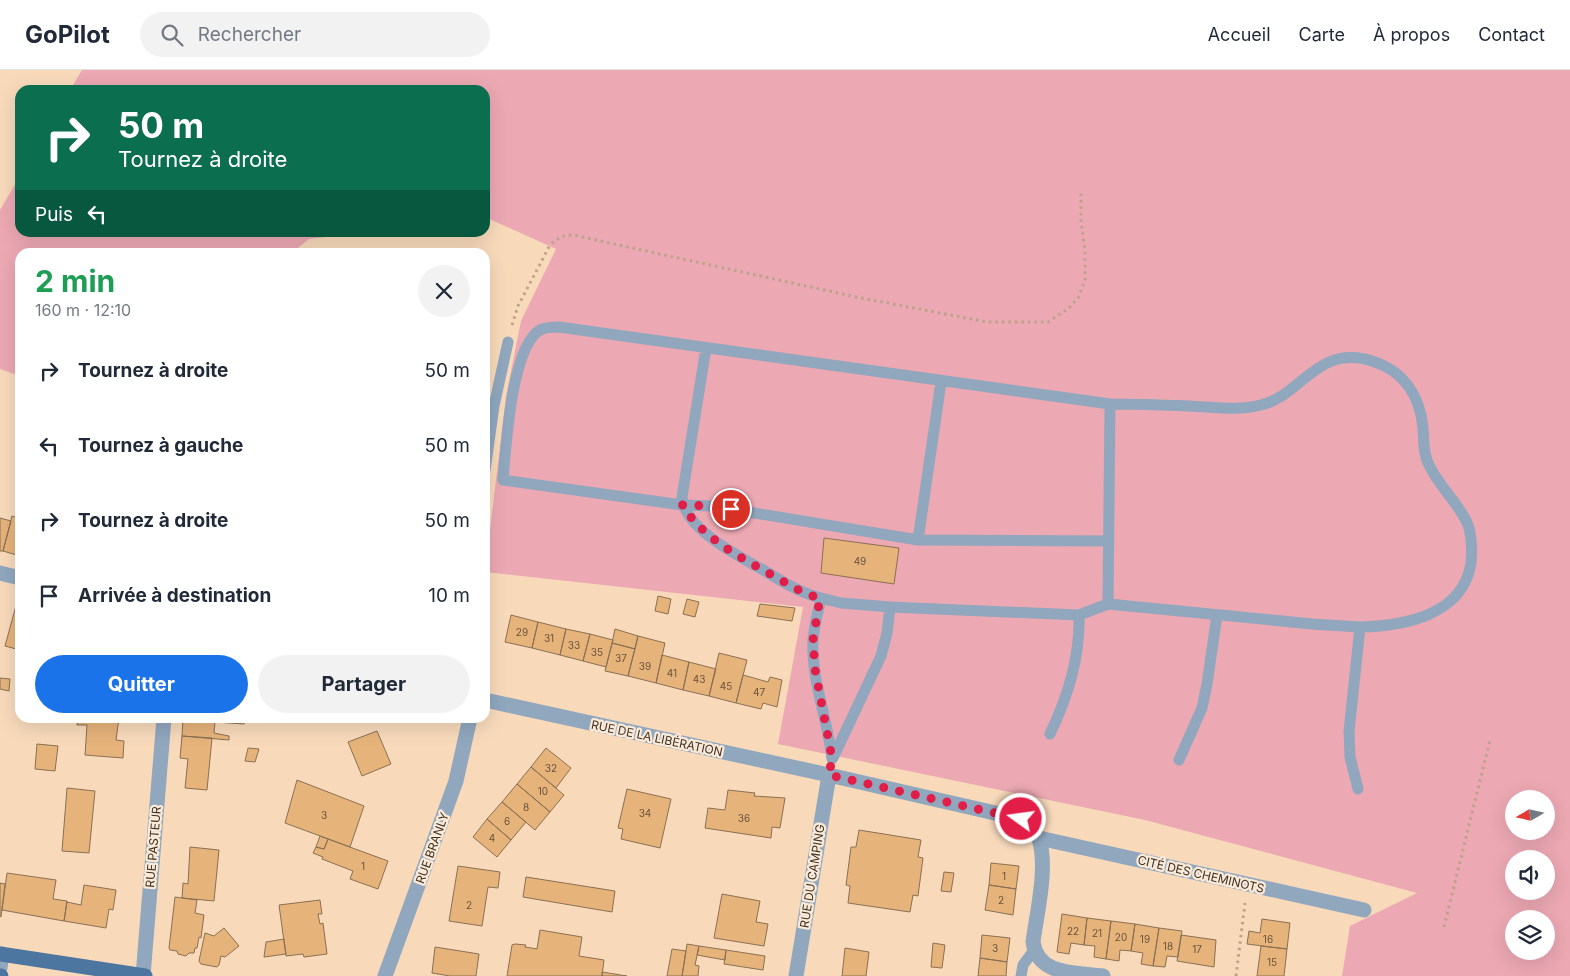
<!DOCTYPE html>
<html lang="fr">
<head>
<meta charset="utf-8">
<style>
  body { margin:0; font-family:Inter,sans-serif; background:#f2f2f3; color:#1f2937; height:100vh; display:flex; flex-direction:column; font-size:19px; white-space:nowrap }
  * { box-sizing:border-box; margin:0 }
  p { font-size:16px; color:#747a83 }
  .icon { flex:none; width:28px; height:28px; fill:none; stroke:currentColor; stroke-width:2; stroke-linecap:round; stroke-linejoin:round }
  .map { position:relative; flex:1; overflow:hidden }
  .side { position:absolute; left:15px; top:178px; width:475px; height:475px; display:flex; flex-direction:column; background:#fff; border-radius:15px; box-shadow:0 5px 20px #0002 }
  .side>* { flex:none }
  .hud { position:absolute; left:15px; top:15px; width:475px; height:152px; border-radius:15px; box-shadow:0 5px 20px #0002; background:#0b6e4f; color:#fff; overflow:hidden }
  .needle { width:32px; rotate:261deg }
  .controls { position:absolute; left:1505px; top:720px; display:grid; gap:10px }
  .controls a { display:grid; place-items:center; width:50px; height:50px; border-radius:50%; background:#fff; box-shadow:0 5px 20px #0002; font-size:25px }
  .pin { position:absolute; display:grid; place-items:center; width:42px; height:42px; color:#fff; margin:-21px; border:2px solid #fff; border-radius:50%; box-shadow:0 1px 5px #0007 }
  .me { position:absolute; width:55px; margin:-28px; rotate:284deg; stroke-linejoin:round; filter:drop-shadow(0 0 4px #0008) }
  .turn { display:flex; align-items:center; gap:18px; height:105px; padding:0 20px; font-size:22px }
  .turn .icon { width:65px; height:65px; stroke-width:2.5 }
  .turn b { display:block; font-size:35px; line-height:42px }
  .then { display:flex; align-items:center; height:48px; padding:0 20px; background:#0003; gap:10px; font-size:19px }
  .round { display:grid; place-items:center; flex:none; width:52px; height:52px; border-radius:26px; background:#f2f2f3 }
  .headline { display:flex; align-items:center; justify-content:space-between; height:85px; padding:0 20px }
  h1 { font-size:30px; font-weight:700; line-height:38px; color:#1e9e55 }
  .action { display:flex; gap:10px; margin-top:auto; padding:10px 20px }
  .action a { flex:1; height:58px; border-radius:30px; background:#1a73e8; color:#fff; font-size:20px; font-weight:700; line-height:58px; text-align:center }
  .action a+a { background:#f2f2f3; color:#1f2937 }
  ul { padding:0; list-style:none }
  li { display:flex; align-items:center; gap:15px; height:75px; padding:0 20px }
  li div { flex:1 }
  li b { display:block; font-size:19px }
  li em { font-style:normal }
  header { display:flex; align-items:center; gap:30px; box-sizing:border-box; height:70px; padding:0 25px; background:#fff; border-bottom:1px solid #e0e1e3 }
  header strong { font-size:24px }
  nav { display:flex; gap:28px; margin-inline-start:auto; font-size:18px }
  .search { width:350px; height:45px; background:#f2f2f3; display:flex; align-items:center; gap:12px; box-sizing:border-box; padding:0 18px; border-radius:28px; color:#747a83; font-size:19px }
  .map>svg:first-child { display:block }
  .green { fill:#eca8b3; fill-rule:evenodd }
  .building { fill:#e6b37b; stroke:#8a7053 }
  .lines { fill:none; stroke-linecap:round; stroke-linejoin:round }
  .path { stroke:#bba38a; stroke-width:3; stroke-dasharray:2.5 4; stroke-linecap:butt }
  .lane { stroke:#90a7be; stroke-width:11 }
  .street { stroke:#90a7be; stroke-width:15 }
  .primary { stroke:#4c769f; stroke-width:15 }
  .route { stroke:#e11d48; stroke-width:9; stroke-dasharray:0 16.2 }
  .labels { text-anchor:middle; dominant-baseline:central; stroke-width:4.5; stroke-linejoin:round; paint-order:stroke }
  .number-label { font-size:10px; fill:#68523b }
  .street-label { font-size:12px; fill:#3e3226; stroke:#fbead7 }
</style>
</head>
<body>
<header>
<strong>GoPilot</strong>
<div class="search"><svg class="icon" aria-label="search" viewBox="0 0 24 24"><circle cx="10" cy="10" r="6"/><path d="M15 15l6 6"/></svg>Rechercher</div>
<nav><a>Accueil</a><a>Carte</a><a>À propos</a><a>Contact</a></nav>
</header>
<div class="map">
<svg width="1570" height="906" viewBox="0 0 1570 906">
  <rect width="100%" height="100%" fill="#f8dabb"/>
  <path class="green" d="M82 0H1570V906H1342L1350 856 1417 823 1145 750 778 674 803 537 485 502 506 326 521 251 556 179 485 147V20H70ZM1514 729H1546V761H1514ZM1514 789H1546V821H1514ZM1514 849H1546V881H1514Z
    M20 106V162L359 163 309 169 293 182H20V306L0 299V140Z"/>
  <path class="building" d="M12 446 20 449V486L3 481Z
    M0 448 11 451 3 481H0Z
    M824 468 899 478 894 514 821 503Z
    M658 526 671 529 668 544 655 541Z
    M687 529 699 532 695 547 683 544Z
    M17 532 20 533V580L5 576Z
    M760 534 795 538 792 551 757 546Z
    M511 545 538 552 532 578 505 572Z
    M538 552 566 559 560 585 532 578Z
    M566 559 590 564 583 591 560 585Z
    M615 559 638 566 635 579 612 573Z
    M590 564 613 570 606 597 583 591Z
    M638 566 665 573 656 613 628 606Z
    M612 573 635 579 628 606 605 601Z
    M719 583 747 590 736 633 709 626Z
    M662 585 689 592 683 620 656 613Z
    M689 592 716 599 709 626 683 620Z
    M743 605 768 612 770 607 782 610 777 637 763 633 761 639 736 633Z
    M0 608 10 609 9 621 0 619Z
    M78 648H119L116 670 124 671 123 688 85 685 87 655H77Z
    M183 648H217L245 651 244 654 215 652 214 663 229 666V670L182 666Z
    M231 648H245V651L231 649Z
    M377 661 391 694 362 706 348 672Z
    M182 666 212 668 207 720 185 718 188 689 180 688Z
    M37 674 58 676 55 701 35 699Z
    M248 678 259 679 255 692 245 691Z
    M546 678 571 698 556 718 531 697Z
    M531 697 564 725 550 742 517 714Z
    M297 710 364 736 350 777 285 753Z
    M517 714 550 742 535 760 502 732Z
    M67 718 95 721 89 783 62 781Z
    M627 719 671 729 660 778 621 769 623 759 618 758Z
    M728 720 755 723 754 726 785 728 780 758 772 757 771 768 705 758 708 738 725 740Z
    M502 732 526 752 511 770 487 749Z
    M487 749 511 770 497 787 473 767Z
    M859 760 921 770 918 787 923 788 918 826 913 825 910 842 848 833 850 816 846 815 851 777H856Z
    M320 766 328 769 324 779 316 777Z
    M328 769 388 791 378 819 350 809 353 801 322 789 323 787 313 783 316 777 324 779Z
    M190 777 219 780 214 831 182 828 183 813 188 814Z
    M991 793 1019 796 1016 819 989 815Z
    M458 796 500 802 498 818 488 817 482 856 449 851Z
    M944 802 954 803 951 822 941 821Z
    M7 803 56 810 53 829 67 831 64 851 2 840Z
    M526 807 615 821 612 842 523 827Z
    M0 813 5 814 1 847 0 846Z
    M84 815 116 820 113 840 109 839 106 858 64 851 67 832 81 835Z
    M989 815 1016 819 1013 845 985 840Z
    M722 824 760 831 756 852 768 854 764 876 714 868Z
    M175 827 197 830 195 843 204 845 201 868 199 867 197 878H195L194 883H189L186 886 178 884 177 881 170 880 169 878Z
    M320 830 322 844H318L320 854 323 853 327 884 304 887 303 884 286 886 279 835Z
    M1062 844 1087 848 1084 875 1071 873 1069 884 1057 882Z
    M1087 848 1111 851 1106 889 1094 887 1095 876 1084 875Z
    M1262 849 1290 853 1287 879 1247 874 1249 861 1260 863Z
    M1111 851 1135 854 1131 881 1120 880 1119 891 1106 889Z
    M1135 854 1159 858 1153 896 1141 894 1143 883 1131 881Z
    M224 858 239 876 225 887 221 886 219 895 217 897 201 894 199 891 205 863 214 866Z
    M1159 858 1182 861 1178 887 1167 886 1165 897 1153 896Z
    M540 860 582 867 579 886 604 890 602 906H507L512 875 515 874 526 875 525 877 537 879Z
    M982 865 1010 868 1007 892 980 888Z
    M1181 865 1216 870 1214 897 1177 891Z
    M284 869 286 884 264 887 266 872Z
    M933 873 945 875 942 898 931 897Z
    M687 874 699 876 695 895 699 896 698 906H682Z
    M699 876 726 880 725 890 697 885Z
    M1261 876 1287 879 1284 906H1257Z
    M435 877 479 884 476 906H450L432 903Z
    M845 878 869 882 866 906H842Z
    M672 879 686 881 682 906H667Z
    M726 880 765 886 763 900 724 894Z
    M980 888 1007 892 1006 906H978Z
    M602 902 627 906H602Z"/>
  <g class="lines">
    <path class="path" d="M512 255 518 236 550 175C558 168 563 165 573 165L861 228 988 252H1048L1069 238 1078 228 1085 210V181L1081 151V123
      M1444 857 1490 670
      M1236 906 1245 833"/>
    <path class="lane" d="M706 278 682 427C684 459 740 487 765 501 783 512 800 523 821 528 818 542 814 556 813 570 811 610 828 650 832 689
      M1110 334C1136 334 1163 335 1189 336 1213 337 1238 341 1261 335 1302 325 1317 274 1372 291 1404 301 1420 326 1423 358 1424 371 1423 384 1429 395 1439 417 1459 433 1468 455 1472 467 1472 481 1471 493 1463 545 1405 556 1360 557
      M485 400 494 336 508 272
      M918 470 941 312
      M821 528 841 533 890 537
      M1108 534 1110 334 559 257C553 257 546 257 540 260 511 277 506 378 503 410L682 435 712 436 918 470 1109 471
      M1050 664C1068 626 1080 588 1079 545
      M833 688 881 586 887 563 890 537 1079 545 1108 534 1312 554 1360 557 1349 661 1350 687 1358 719
      M1179 690 1202 638 1207 614 1217 545
      M1021 906 1023 895 1034 880"/>
    <path class="street" d="M0 503 20 508
      M485 630 829 705 1021 749C1029 754 1036 760 1039 769 1048 797 1037 842 1033 872 1038 906 1075 902 1103 906
      M1039 768 1364 840
      M0 898 2 884
      M143 906 164 648
      M385 906 456 711 470 648
      M796 906 829 705"/>
    <path class="primary" d="M0 884 145 906
      M0 906H1"/>
  </g>
  <g class="lines">
    <path class="route" d="M731 439 712 436 682 435C704 469 738 486 772 505 788 514 803 524 820 528L813 570 814 584 815 599 832 688 829 705 1021 749"/>
  </g>
  <g class="labels">
    <g class="number-label">
      <text x="860" y="491">49</text>
      <text x="522" y="562">29</text>
      <text x="549" y="568">31</text>
      <text x="574" y="575">33</text>
      <text x="597" y="582">35</text>
      <text x="621" y="588">37</text>
      <text x="645" y="596">39</text>
      <text x="672" y="603">41</text>
      <text x="699" y="609">43</text>
      <text x="726" y="616">45</text>
      <text x="759" y="622">47</text>
      <text x="551" y="698">32</text>
      <text x="543" y="721">10</text>
      <text x="526" y="737">8</text>
      <text x="645" y="743">34</text>
      <text x="324" y="745">3</text>
      <text x="744" y="748">36</text>
      <text x="507" y="751">6</text>
      <text x="492" y="768">4</text>
      <text x="363" y="796">1</text>
      <text x="1004" y="806">1</text>
      <text x="1001" y="830">2</text>
      <text x="469" y="835">2</text>
      <text x="1073" y="861">22</text>
      <text x="1097" y="863">21</text>
      <text x="1121" y="867">20</text>
      <text x="1145" y="869">19</text>
      <text x="1268" y="869">16</text>
      <text x="1168" y="876">18</text>
      <text x="995" y="878">3</text>
      <text x="1197" y="879">17</text>
      <text x="1272" y="892">15</text>
    </g>
    <g class="street-label">
      <text transform="translate(657 668) rotate(12)">RUE DE LA LIBÉRATION</text>
      <text transform="translate(153 777) rotate(-85)">RUE PASTEUR</text>
      <text transform="translate(432 778) rotate(-70)">RUE BRANLY</text>
      <text transform="translate(1201 804) rotate(13)">CITÉ DES CHEMINOTS</text>
      <text transform="translate(812 806) rotate(-81)">RUE DU CAMPING</text>
    </g>
  </g>
</svg>
<div class="controls">
<a><svg class="needle" viewBox="-14 -14 28 28"><path d="M0-13l5 13h-10z" fill="#e53935"/><path d="M0 13l5-13h-10z" fill="#747a83"/></svg></a>
<a><svg class="icon" aria-label="sound" viewBox="0 0 24 24"><path d="M4 9h4l5-4v14l-5-4H4zM17 9q2 3 0 6"/></svg></a>
<a><svg class="icon" aria-label="layers" viewBox="0 0 24 24"><path d="M12 4l9 5-9 5-9-5zM3 14l9 5 9-5"/></svg></a>
</div>
<div class="pin" style="left:731px;top:439px;background:#d93025"><svg class="icon" aria-label="arrive" viewBox="0 0 24 24"><path d="M6 21V4h12l-3 4 3 4H6"/></svg></div>
<svg class="me" style="left:1021px;top:749px" viewBox="-20 -20 40 40"><circle r="17" fill="#e11d48" stroke="#fff" stroke-width="3"/><path d="M0-11L8 9 0 5-8 9z" fill="#fff"/></svg>
<div class="hud">
<div class="turn"><svg class="icon" aria-label="right" viewBox="0 0 24 24"><path d="M7 20v-9h11M14 6l5 5-5 5"/></svg><div><b>50 m</b>Tournez à droite</div></div>
<div class="then">Puis<svg class="icon" aria-label="left" viewBox="0 0 24 24"><path d="M17 20v-9H6M10 6l-5 5 5 5"/></svg></div>
</div>
<section class="side">
<div class="headline"><div><h1>2 min</h1><p>160 m · 12:10</p></div><a class="round"><svg class="icon" aria-label="close" viewBox="0 0 24 24"><path d="M6 6l12 12M18 6L6 18"/></svg></a></div>
<ul>
<li><svg class="icon" aria-label="right" viewBox="0 0 24 24"><path d="M7 20v-9h11M14 6l5 5-5 5"/></svg><div><b>Tournez à droite</b></div><em>50 m</em></li>
<li><svg class="icon" aria-label="left" viewBox="0 0 24 24"><path d="M17 20v-9H6M10 6l-5 5 5 5"/></svg><div><b>Tournez à gauche</b></div><em>50 m</em></li>
<li><svg class="icon" aria-label="right" viewBox="0 0 24 24"><path d="M7 20v-9h11M14 6l5 5-5 5"/></svg><div><b>Tournez à droite</b></div><em>50 m</em></li>
<li><svg class="icon" aria-label="arrive" viewBox="0 0 24 24"><path d="M6 21V4h12l-3 4 3 4H6"/></svg><div><b>Arrivée à destination</b></div><em>10 m</em></li>
</ul>
<div class="action"><a>Quitter</a><a>Partager</a></div>
</section>
</div>
</body>
</html>
